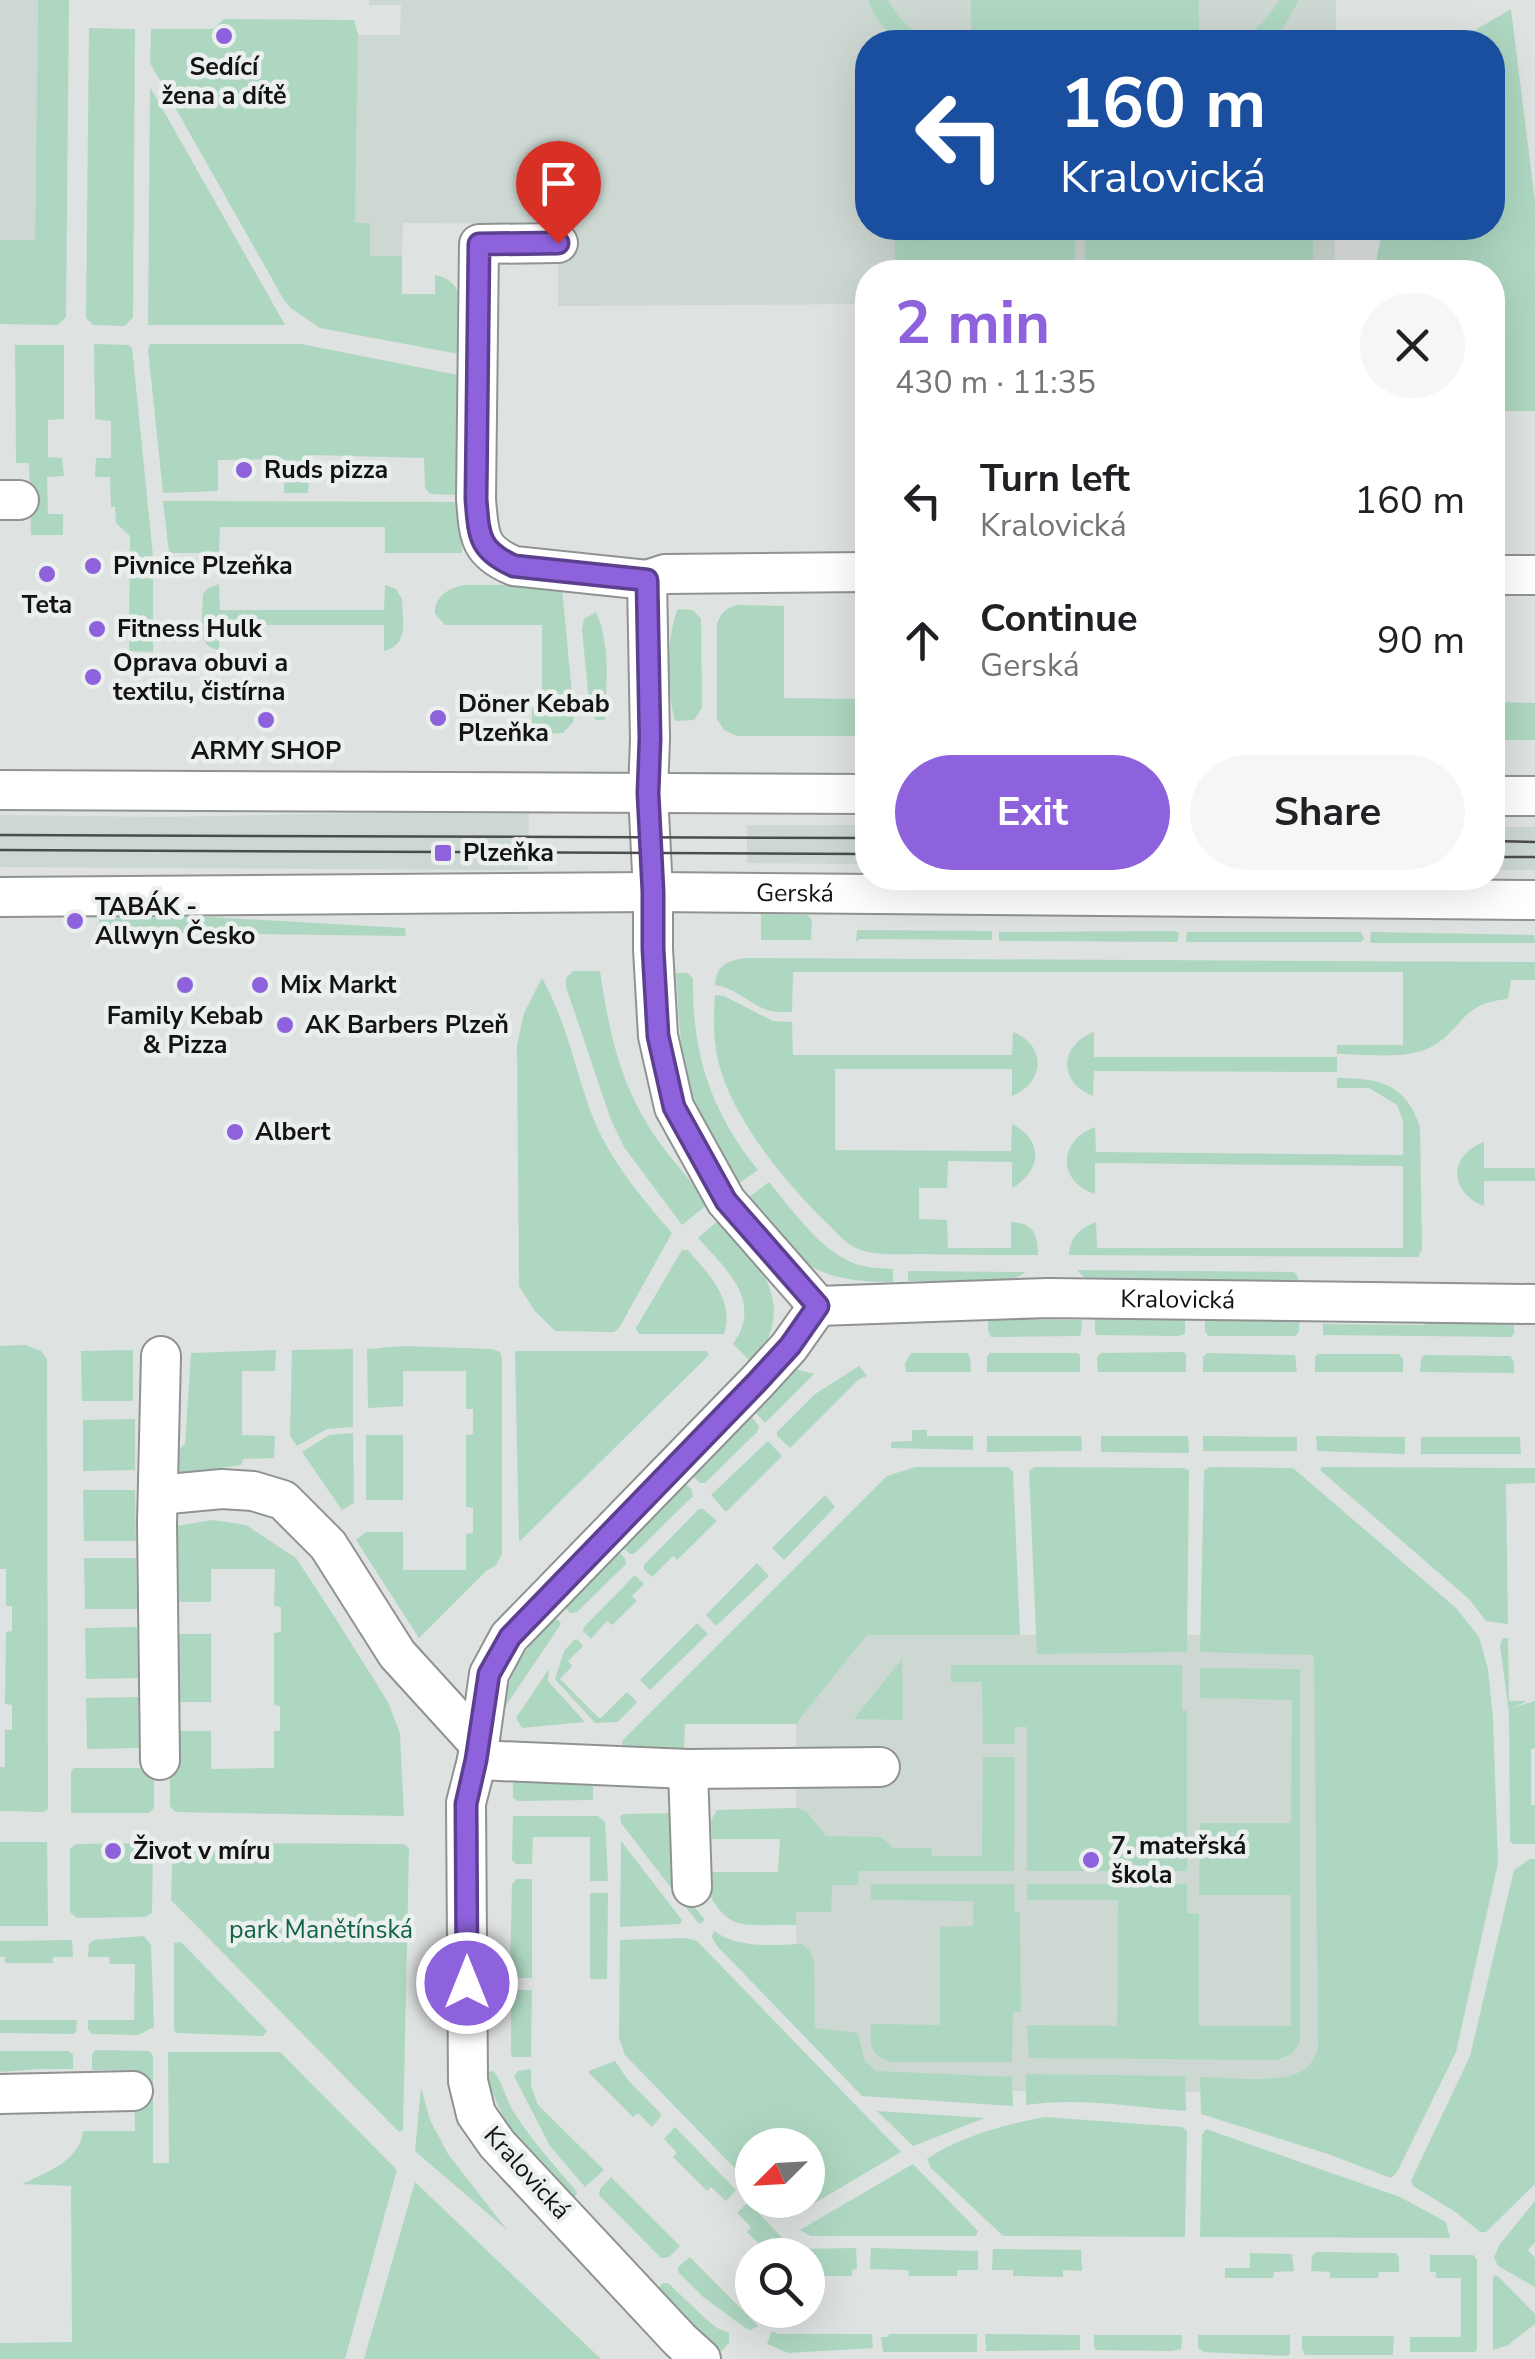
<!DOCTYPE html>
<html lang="en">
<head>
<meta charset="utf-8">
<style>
  body { margin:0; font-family:"Nunito Sans",sans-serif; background:#f6f6f6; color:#202124; height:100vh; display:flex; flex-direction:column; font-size:38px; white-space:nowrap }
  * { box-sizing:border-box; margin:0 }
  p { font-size:32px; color:#757577 }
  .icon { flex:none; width:55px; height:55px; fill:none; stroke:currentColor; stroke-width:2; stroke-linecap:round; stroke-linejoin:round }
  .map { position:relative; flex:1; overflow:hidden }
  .side { position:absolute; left:855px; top:260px; width:650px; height:630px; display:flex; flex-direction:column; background:#fff; border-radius:40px; box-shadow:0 10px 40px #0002 }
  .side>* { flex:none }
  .banner { position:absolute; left:855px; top:30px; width:650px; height:210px; border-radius:40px; box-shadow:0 10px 40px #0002; background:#1a4fa0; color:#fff; overflow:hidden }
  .needle { width:65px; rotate:246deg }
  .controls { position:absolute; left:735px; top:2128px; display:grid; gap:20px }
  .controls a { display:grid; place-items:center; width:90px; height:90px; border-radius:50%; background:#fff; box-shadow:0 10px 40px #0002; font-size:50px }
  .pin { position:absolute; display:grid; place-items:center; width:85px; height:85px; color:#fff; margin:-102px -42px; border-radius:50% 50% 50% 0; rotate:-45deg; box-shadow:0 0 10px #0007 }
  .pin .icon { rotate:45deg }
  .me { position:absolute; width:110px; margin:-55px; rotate:0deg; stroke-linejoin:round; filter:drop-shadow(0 0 8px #0008) }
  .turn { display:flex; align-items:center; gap:35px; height:210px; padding:0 40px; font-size:45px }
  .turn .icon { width:130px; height:130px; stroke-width:2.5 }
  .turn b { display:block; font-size:70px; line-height:85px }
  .round { display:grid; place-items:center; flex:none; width:105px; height:105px; border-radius:52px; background:#f6f6f6 }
  .head { display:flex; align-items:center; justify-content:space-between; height:170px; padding:0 40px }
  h1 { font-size:60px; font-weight:700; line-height:75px; color:#8d62dc }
  .action { display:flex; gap:20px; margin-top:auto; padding:20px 40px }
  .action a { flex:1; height:115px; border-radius:60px; background:#8d62dc; color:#fff; font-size:40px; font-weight:700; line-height:115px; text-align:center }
  .action a+a { background:#f6f6f6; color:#202124 }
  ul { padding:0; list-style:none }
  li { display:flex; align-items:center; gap:30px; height:140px; padding:0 40px }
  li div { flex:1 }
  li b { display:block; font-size:38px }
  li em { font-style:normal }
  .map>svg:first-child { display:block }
  .built { fill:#cdd8d2 }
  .green { fill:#aed7c1 }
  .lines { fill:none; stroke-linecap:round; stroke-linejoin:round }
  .minor-casing { stroke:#909391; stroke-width:42 }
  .minor { stroke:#fff; stroke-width:38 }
  .tram { stroke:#4b4d4c; stroke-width:2.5 }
  .route-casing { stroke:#5c408f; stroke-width:25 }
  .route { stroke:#8d62dc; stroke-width:18 }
  .poi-dot { fill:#8d62dc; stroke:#ebefed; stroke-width:4 }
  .labels { text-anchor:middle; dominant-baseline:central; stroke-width:9; stroke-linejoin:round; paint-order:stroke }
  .poi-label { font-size:25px; font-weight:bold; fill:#121312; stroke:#ebefed; text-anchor:start }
  .street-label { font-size:25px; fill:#121312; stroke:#ebefed }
  .park-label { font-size:25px; fill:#106344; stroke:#ebefed }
</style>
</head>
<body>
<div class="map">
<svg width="1535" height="2359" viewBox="0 0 1535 2359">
  <rect width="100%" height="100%" fill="#dee2e0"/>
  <path class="built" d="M0 0H38L35 240H0Z
    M369 0H1336V42H868V228H1335V272H868L867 304 558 306V224L403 223 402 256H370L355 224 358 35H400L401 5H369Z
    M529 810 528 870 0 867V815L162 817Z
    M747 825H867V864L747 863Z
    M1493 827H1535V870H1493Z
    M867 1635H1348L1347 2093 864 2090 806 2030 796 1936V1724Z"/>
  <path class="green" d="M38 0H69L66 317 58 325 0 324V240H35Z
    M868 0H888C899 20 912 31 932 42H898C885 30 874 17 868 0Z
    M971 0H1199V42H971Z
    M1279 0H1299L1282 30 1269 42H1236C1255 31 1268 19 1279 0Z
    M1511 9 1535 202V411H1493L1492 272H1374L1383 228H1492V42H1463L1474 31Z
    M224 19 354 20 358 35 355 223H370V256H402V294H435V275C471 281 464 328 464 355L320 328 291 308 284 300 150 63 151 29H213Z
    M89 28 135 29 133 317 125 326 93 325 86 318Z
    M150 87 285 325H148Z
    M895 228H1075V272H895Z
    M1085 228H1313V272H1085Z
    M94 344 129 345 132 348 153 556V652L129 651 130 536 116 523 115 507H111L110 477H95L96 458H111V421L95 419Z
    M150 344H301L463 376V495L430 494 425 488 424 458 311 455 308 493H284L285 460 280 459 218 460V491L163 493 148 349Z
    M15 345H64V419L48 420V457L62 458 64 476 47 477 48 514H63V535H31L29 463H16Z
    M163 501 462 502V553H385V527H220L219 553H169Z
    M219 584 220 610H384L385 585 396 589 402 599C402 620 410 644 384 651V625H220L219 651 208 646 201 635 203 594 208 588Z
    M464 585H549L562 588 574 716 573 722 563 733 532 735V708H541L542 700V625H445L435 614C434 597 448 588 464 585Z
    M737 605 784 606V698L867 699V736H737L724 730 717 719V623C722 612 726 608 737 605Z
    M678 609 693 610 701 619 702 708 694 720 675 721C667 694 666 634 678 609Z
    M596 612C611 645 606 685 605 720H596L590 712 582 630 584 619Z
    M1493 702 1535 703V740H1493Z
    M100 911 405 928 406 936 98 932Z
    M761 914 808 915 812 920 811 940H761Z
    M857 930 990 931 992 932V940L860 939 856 942Z
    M1174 931 1179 933 1178 941 1176 942 999 941V932Z
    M1187 932H1361L1364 939 1361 942H1186Z
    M1371 932 1534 935 1535 943H1372L1370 942Z
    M745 958 1535 962V980H1511L1508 999C1460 1003 1464 1029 1431 1047 1408 1060 1363 1054 1337 1054V1045H1403V972H793L792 1012C784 1012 775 1013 767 1010 748 1003 736 988 715 985 717 965 726 961 745 958Z
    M573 971H600C607 1020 617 1071 642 1115 659 1147 686 1175 709 1203L682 1225 624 1147 611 1120 566 987V978Z
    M676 973H688L693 979C692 1054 711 1112 758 1170L738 1184C725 1161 710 1138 699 1114 680 1071 679 1020 676 973Z
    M542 978C565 1019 575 1067 590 1110 607 1157 640 1196 672 1233L619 1328 614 1332 555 1331 534 1310 519 1286 517 1045 524 1013Z
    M715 995 724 996 773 1021 792 1022 793 1055H1012L1013 1032C1047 1046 1045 1082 1012 1096V1069H835V1150L1011 1151 1012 1124C1044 1140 1042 1171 1012 1188V1162L948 1161 947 1188H919V1219L947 1220 948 1248H1011V1222C1034 1223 1038 1235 1038 1255 999 1255 961 1255 922 1254 903 1254 879 1256 861 1250 848 1246 840 1236 831 1227 789 1187 738 1126 721 1071 713 1045 713 1021 715 995Z
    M1094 1032V1057H1337V1072L1094 1071 1093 1096C1058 1083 1059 1045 1094 1032Z
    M1337 1078C1378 1078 1406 1083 1420 1127L1422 1249 1418 1257 1069 1255C1071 1236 1079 1229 1096 1222L1097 1248H1403V1166L1095 1163V1194C1057 1181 1058 1141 1095 1127L1096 1152 1403 1155V1121L1397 1105 1369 1088H1337Z
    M1484 1142V1168H1535V1181H1484V1206C1449 1193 1448 1155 1484 1142Z
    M769 1182C791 1208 815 1244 847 1260 861 1268 878 1268 893 1269V1282C862 1282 826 1280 801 1259 782 1243 764 1217 748 1198Z
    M721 1218C760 1267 799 1302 753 1364L733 1344C764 1301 725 1268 698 1238Z
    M682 1250H688C709 1275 735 1299 724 1334H639L636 1328Z
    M1077 1270 1294 1272 1298 1277 1299 1286 1089 1282Z
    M908 1271 1026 1272 1010 1281H908Z
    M1205 1312H1300L1299 1332 1295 1336H1209L1205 1332Z
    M1426 1313 1514 1314V1333L1511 1337 1323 1335V1324L1425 1325Z
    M988 1319 1082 1320 1081 1334 1079 1336 991 1337 988 1331Z
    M1095 1319 1185 1320V1334L1178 1336 1097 1335 1095 1332Z
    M26 1345 41 1351 47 1359 48 1809 43 1812 0 1811V1767H5V1730H12V1705L5 1704 6 1632 12 1631V1606H6V1569H0V1346Z
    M402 1346 492 1349 500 1352 502 1360V1554L496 1565 486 1571 419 1638 356 1540 366 1532H403V1570H466V1534L473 1533V1508L466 1507V1435L473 1434V1409H466V1371H403V1406L368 1408 367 1349Z
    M353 1349V1427L327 1429 297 1446 290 1436 292 1350Z
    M133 1350V1401H82L81 1351Z
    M276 1350 275 1371H242V1435L275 1436 274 1458 243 1459 241 1465 178 1474 170 1478 169 1458 185 1444 191 1353Z
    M515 1351H706L709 1355 519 1542Z
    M1184 1352 1186 1355V1372H1098L1097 1357 1101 1353Z
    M911 1353H967L970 1357 971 1372H906L905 1363Z
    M990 1353H1077L1080 1355V1372H987V1357Z
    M1207 1353 1295 1355 1297 1372H1203V1357Z
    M1318 1354H1399L1403 1359V1372H1315V1357Z
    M1424 1355 1510 1356 1514 1362V1373L1420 1372 1421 1359Z
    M859 1366 867 1376 858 1380 790 1448 777 1436V1432L815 1394Z
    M796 1369 814 1374 765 1423 754 1411Z
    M751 1416 759 1426 757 1432 705 1483H700L692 1475Z
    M135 1419V1470L83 1471V1420Z
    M912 1430H927V1436H973V1450L891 1448V1442L912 1441Z
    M353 1433 354 1503 342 1510 302 1452 329 1435Z
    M366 1435H403V1500H366Z
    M987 1436H1081L1082 1451 987 1452Z
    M1101 1436H1188L1189 1453 1101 1452Z
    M1203 1436 1297 1437V1451H1203Z
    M1316 1436 1405 1437V1454L1317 1451Z
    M1421 1437H1520L1521 1454H1421Z
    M768 1441 782 1456 726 1512 711 1495Z
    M915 1467H1008L1013 1472 1020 1635H867L796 1724H685L684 1749H623L622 1741 887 1476Z
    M1034 1467 1183 1468 1189 1470 1187 1652 1037 1654 1029 1471Z
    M1210 1467 1293 1468 1456 1608 1479 1637 1488 1669 1493 1718 1498 1863 1456 2052 1397 2172 1391 2178 1328 2154 1201 2114 1200 2077C1227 2077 1284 2085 1305 2069 1312 2064 1315 2056 1318 2049L1314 1655 1200 1652 1204 1470Z
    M1322 1467 1535 1468V1483L1506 1484 1508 1624 1486 1621 1469 1599 1320 1470Z
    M684 1482 691 1489 693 1496 634 1554H630L621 1546Z
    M83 1490H135L136 1541H84Z
    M825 1495 835 1507 784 1560 772 1548Z
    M699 1509H703L717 1521 677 1560 673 1556 652 1577 644 1570V1565Z
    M212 1520 246 1525 296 1558 334 1616 388 1702 400 1733 404 1816 175 1812 170 1806V1731H211V1769L274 1768V1731H280V1706L274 1705V1633L281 1632V1607L274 1606 275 1569H211V1602H171L176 1526Z
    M617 1550 625 1558 626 1564 577 1612 570 1613 563 1605Z
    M84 1558H136L137 1609H85Z
    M757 1563 769 1576 716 1626 706 1615Z
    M634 1576H636L644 1584 632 1596 637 1601 612 1625 607 1621 591 1639 583 1631 584 1627Z
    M554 1617 561 1623 559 1627 503 1710C507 1671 529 1645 554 1617Z
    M697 1623 708 1634 650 1690 640 1680Z
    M137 1627 138 1678 86 1679 85 1628Z
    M167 1634H211V1702H168Z
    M1503 1638H1508L1509 1701H1527L1512 1708 1535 1701V1748L1531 1749V1805H1535V1844H1513L1510 1841 1509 1713 1500 1645Z
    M577 1639 583 1646 568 1661 572 1666 560 1679 600 1719 627 1692 637 1702 618 1722 595 1723 555 1679 564 1651 574 1640Z
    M902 1659 903 1720 854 1719Z
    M951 1665H1182V1710L1187 1711V1871H1027V1727H1015V1744H983L982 1682H951Z
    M1200 1668 1300 1669V2042L1292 2054 1276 2060 1029 2058 1027 2025 1117 2026 1118 1900H1027V1884H1187V1913L1199 1914V2026H1291V1895H1199L1200 1823H1291L1292 1700 1200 1698Z
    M549 1669 548 1681 585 1722 522 1728 516 1718Z
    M138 1697 139 1748 87 1749 86 1698Z
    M983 1757H1015L1014 1871H859L858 1885H832L831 1912H796V1925C781 1924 750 1927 738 1923 718 1917 706 1889 699 1872H778L780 1839H712L711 1820 717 1810 796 1808 806 1811 826 1836 881 1837 893 1848H931L932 1856H982Z
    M74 1768H149L154 1771V1808L149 1813H71V1771Z
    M520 1779 593 1780V1800L519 1801 513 1798V1782Z
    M680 1813 685 1895 705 1920 699 1924 621 1823 620 1816 624 1814Z
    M513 1816H598L605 1822 608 1881H590V1837H533L532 1864H516L512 1860Z
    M621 1841 682 1920 680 1924 620 1927Z
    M0 1842H47L48 1926H0Z
    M146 1843 153 1847 152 1913 145 1917 77 1918 70 1912V1849L76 1844Z
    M173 1843 403 1844 409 1848 403 2130 399 2132 171 1900Z
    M1530 1859H1535V2184L1486 2232H1480L1457 2213 1413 2186 1411 2181 1470 2056 1514 1870Z
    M516 1879H532V1978H515L510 1973 512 1885Z
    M871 1884H1014L1015 1912 1020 1913 1021 2012H1013L1012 2062H891C869 2054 870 2045 871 2024L940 2025V1927L973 1926V1901L871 1900Z
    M590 1893H608L607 1979H590Z
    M714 1931C738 1949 774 1945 802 1944L810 1951 814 1961 815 2028 858 2033 864 2060 876 2071 1012 2077 1013 2106 862 2096 717 1946 712 1937Z
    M144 1936 151 1945 154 2027 138 2035 92 2034 88 2029V2020H134L135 1964H110L109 1957H88L89 1944 94 1940Z
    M686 1938 697 1941 901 2152 791 2217H782L766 2200H808V2145H752V2186L625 2055 619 2038 620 1940Z
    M72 1940 73 1957H53V1963H5V1957H0V1941Z
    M181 1942 267 2031 263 2036 176 2033 174 2030V1943Z
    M514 1990H532L531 2057H513L511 2054V1994Z
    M0 2020H77L76 2032 74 2034 0 2033Z
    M95 2050 149 2051 153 2056V2163H169L168 2052H280L397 2170 345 2359H0V2343L72 2342 71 2186 22 2184C45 2173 80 2161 83 2131H135L134 2070H92V2055Z
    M0 2051H69L73 2055V2069H38L0 2072Z
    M615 2061 628 2080 662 2115 652 2127 638 2113 633 2117 589 2073V2071Z
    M531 2069V2086L538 2105 604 2170 585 2187 550 2146 514 2076 518 2071Z
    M493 2071C503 2082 506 2101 515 2114 532 2141 555 2166 576 2191L577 2194 568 2203 526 2154 504 2119 484 2073Z
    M1026 2074 1185 2076 1186 2111C1133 2107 1078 2097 1026 2105Z
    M421 2088 430 2120 448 2154 507 2230 415 2151Z
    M877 2111 985 2118 913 2146Z
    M1045 2117 1182 2127 1187 2131 1185 2237 1003 2236 931 2168 927 2159C958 2137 1007 2124 1045 2117Z
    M675 2127 736 2190 726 2201 711 2187 707 2191 673 2157 677 2153 664 2139Z
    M1206 2129 1400 2197 1446 2222 1450 2238 1200 2237 1202 2135Z
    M913 2164 978 2231 976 2236H811L800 2230Z
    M611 2177 680 2246 669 2257 661 2258 599 2195 600 2189Z
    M415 2182 601 2359H364Z
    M1535 2201V2242L1528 2250 1535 2258V2287L1498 2266 1494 2257 1500 2244Z
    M748 2202 792 2248 784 2255H770L747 2232 751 2227 737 2213Z
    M856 2248 857 2269 852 2270V2276H808V2255H793L799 2249Z
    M871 2248 978 2251V2270H957V2276H909L908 2270 870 2269Z
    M993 2249 1081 2250 1082 2271 1063 2270V2277L1013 2276V2270H992Z
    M1316 2252 1396 2253 1399 2258V2272H1379L1378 2278H1330V2272L1311 2271 1312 2256Z
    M1250 2253 1292 2254 1294 2271 1274 2272 1273 2278H1225V2268H1250Z
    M1430 2255H1473L1477 2260V2350L1475 2352H1410V2337H1461V2278H1436V2272H1430Z
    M690 2257 758 2326 751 2330 747 2329 702 2296 678 2272V2267Z
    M1495 2275 1498 2276 1535 2314V2324L1508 2345 1493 2350V2278Z
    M663 2283H668L707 2320 717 2328 729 2333V2343L718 2355 653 2294Z
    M772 2331 777 2334H872L873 2348 788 2353 767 2344Z
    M889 2334H977V2350L976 2352H883L881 2337H888Z
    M985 2334 1080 2335V2350L986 2351Z
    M1094 2335H1182L1181 2349 1172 2351 1096 2350 1094 2346Z
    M1198 2335H1290V2354L1287 2356 1204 2352 1198 2348Z
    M1302 2336H1394L1393 2355H1305L1302 2348Z"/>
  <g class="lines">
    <g class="minor-casing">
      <g id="minor">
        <path d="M558 243 479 244 476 499C479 535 478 551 514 566L647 580"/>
        <path d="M0 500H19"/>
        <path id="s1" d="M868 572 665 574 647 580 650 739 648 793 653 892V949L658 1036 674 1107 726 1201 818 1306 1048 1298 1535 1304"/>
        <path d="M1492 575H1535"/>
        <path d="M0 790 868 794"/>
        <path d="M1492 796H1535"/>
        <path id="s2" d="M0 897 653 892 1535 900"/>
        <path d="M158 1495 222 1489 253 1491 283 1500 328 1545 397 1654 479 1744"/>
        <path d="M160 1760 157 1523 161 1356"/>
        <path d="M477 1760 688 1769 880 1767"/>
        <path d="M688 1769 692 1887"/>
        <path d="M0 2094 133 2091"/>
        <path d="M701 2359 680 2340 497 2144 476 2114 468 2081 466 1803 477 1760 489 1674 509 1637 756 1383 789 1347 818 1306"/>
      </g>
    </g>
    <use href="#minor" class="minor"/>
    <path class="tram" d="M0 835 868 838
      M1492 841 1535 842
      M0 850 868 854
      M1492 857H1535"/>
  </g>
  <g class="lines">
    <g class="route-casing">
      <path id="route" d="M467 1983 466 1804 476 1760 489 1674 510 1637 756 1383 790 1346 818 1306 726 1201 674 1107 658 1036 653 949V892L648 793 650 739 647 580 514 566C478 550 479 535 476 499L479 244 558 243"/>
    </g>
    <use href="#route" class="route"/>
  </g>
  <g class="poi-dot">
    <circle cx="224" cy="36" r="10"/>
    <circle cx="244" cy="470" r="10"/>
    <circle cx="93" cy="566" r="10"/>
    <circle cx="47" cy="574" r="10"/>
    <circle cx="97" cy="629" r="10"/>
    <circle cx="93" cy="677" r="10"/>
    <circle cx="438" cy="718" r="10"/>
    <circle cx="266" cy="720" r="10"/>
    <rect x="433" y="843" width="20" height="20" rx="5"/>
    <circle cx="75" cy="921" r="10"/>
    <circle cx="185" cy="985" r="10"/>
    <circle cx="260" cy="985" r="10"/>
    <circle cx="285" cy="1025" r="10"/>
    <circle cx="235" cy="1132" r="10"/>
    <circle cx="113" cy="1851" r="10"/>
    <circle cx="1091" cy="1860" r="10"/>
  </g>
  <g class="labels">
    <g class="poi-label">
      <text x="224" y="67" text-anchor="middle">Sedící<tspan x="224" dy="29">žena a dítě</tspan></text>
      <text x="264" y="470">Ruds pizza</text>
      <text x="113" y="566">Pivnice Plzeňka</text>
      <text x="47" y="605" text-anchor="middle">Teta</text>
      <text x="117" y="629">Fitness Hulk</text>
      <text x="113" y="663">Oprava obuvi a<tspan x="113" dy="29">textilu, čistírna</tspan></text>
      <text x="458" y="704">Döner Kebab<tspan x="458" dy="29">Plzeňka</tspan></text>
      <text x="266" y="751" text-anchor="middle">ARMY SHOP</text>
      <text x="463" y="853">Plzeňka</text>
      <text x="95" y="907">TABÁK -<tspan x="95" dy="29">Allwyn Česko</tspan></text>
      <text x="280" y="985">Mix Markt</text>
      <text x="185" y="1016" text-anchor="middle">Family Kebab<tspan x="185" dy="29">&amp; Pizza</tspan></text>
      <text x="305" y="1025">AK Barbers Plzeň</text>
      <text x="255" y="1132">Albert</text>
      <text x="1111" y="1846">7. mateřská<tspan x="1111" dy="29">škola</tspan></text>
      <text x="133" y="1851">Život v míru</text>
    </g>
    <g class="street-label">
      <text stroke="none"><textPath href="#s2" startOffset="795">Gerská</textPath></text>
      <text stroke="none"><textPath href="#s1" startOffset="1358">Kralovická</textPath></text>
      <text transform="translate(527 2173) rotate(48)">Kralovická</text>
    </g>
    <g class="park-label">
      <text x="321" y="1930">park Manětínská</text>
    </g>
  </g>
</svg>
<div class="controls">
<a><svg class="needle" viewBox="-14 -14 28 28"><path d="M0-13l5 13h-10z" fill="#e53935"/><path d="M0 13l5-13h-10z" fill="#757577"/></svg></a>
<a><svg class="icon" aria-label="search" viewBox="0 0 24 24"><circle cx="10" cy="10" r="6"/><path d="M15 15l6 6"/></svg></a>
</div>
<div class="pin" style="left:558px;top:243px;background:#d93025"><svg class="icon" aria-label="arrive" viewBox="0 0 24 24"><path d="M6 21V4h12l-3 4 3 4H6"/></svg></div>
<svg class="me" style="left:467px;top:1983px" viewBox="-20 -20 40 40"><circle r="17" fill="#8d62dc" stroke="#fff" stroke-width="3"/><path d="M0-11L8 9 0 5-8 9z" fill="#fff"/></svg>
<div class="banner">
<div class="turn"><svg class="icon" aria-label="left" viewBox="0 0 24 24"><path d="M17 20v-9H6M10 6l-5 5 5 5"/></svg><div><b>160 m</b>Kralovická</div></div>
</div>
<section class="side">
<div class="head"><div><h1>2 min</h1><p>430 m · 11:35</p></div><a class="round"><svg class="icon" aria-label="close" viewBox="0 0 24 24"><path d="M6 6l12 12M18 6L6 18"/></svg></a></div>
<ul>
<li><svg class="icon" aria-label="left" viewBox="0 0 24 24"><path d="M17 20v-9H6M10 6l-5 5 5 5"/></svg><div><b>Turn left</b><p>Kralovická</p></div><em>160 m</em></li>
<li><svg class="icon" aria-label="ahead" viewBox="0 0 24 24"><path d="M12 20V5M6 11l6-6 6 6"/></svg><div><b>Continue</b><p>Gerská</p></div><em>90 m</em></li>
</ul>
<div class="action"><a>Exit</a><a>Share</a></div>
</section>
</div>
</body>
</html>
